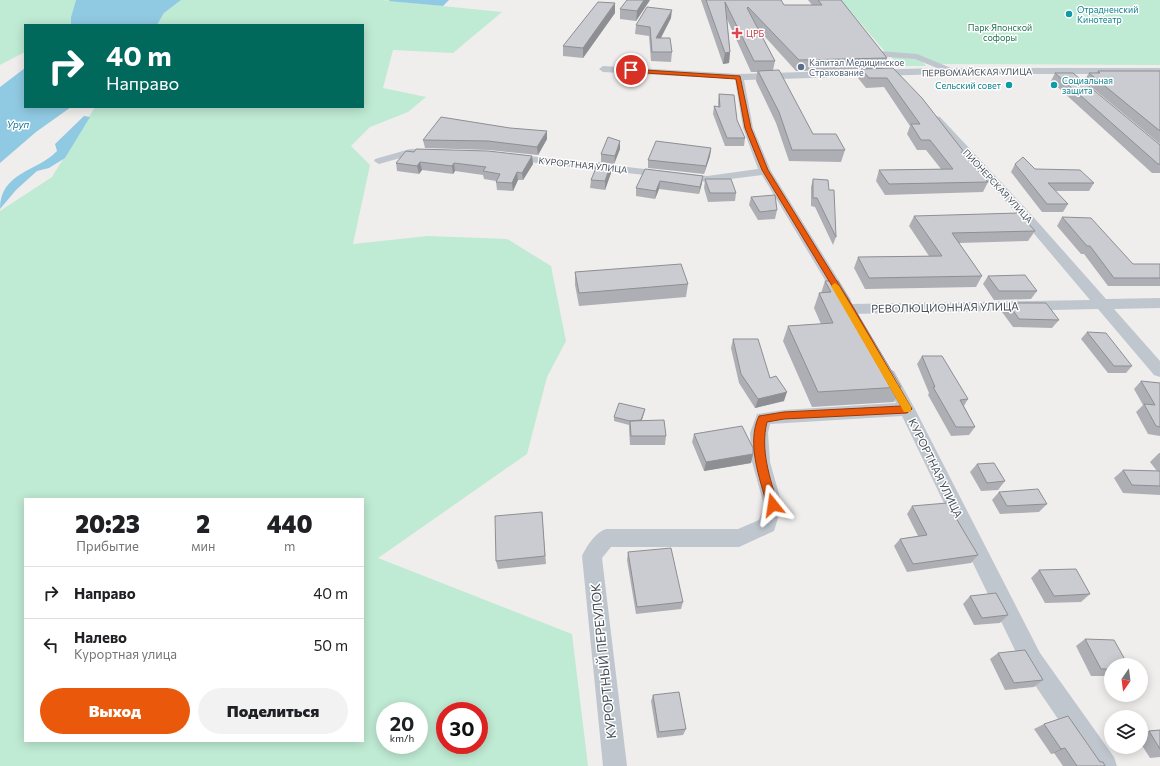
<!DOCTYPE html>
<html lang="ru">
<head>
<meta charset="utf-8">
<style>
  body { margin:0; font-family:Commissioner,sans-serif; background:#f2f2f2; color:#202124; height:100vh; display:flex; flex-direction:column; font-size:15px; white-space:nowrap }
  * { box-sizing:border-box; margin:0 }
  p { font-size:13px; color:#757577 }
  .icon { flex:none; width:22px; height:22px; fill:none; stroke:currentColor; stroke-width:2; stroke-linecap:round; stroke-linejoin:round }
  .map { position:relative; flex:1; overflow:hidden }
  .details { position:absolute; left:24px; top:498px; width:340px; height:244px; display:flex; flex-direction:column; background:#fff; border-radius:0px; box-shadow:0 2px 10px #0003 }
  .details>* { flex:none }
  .hud { position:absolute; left:24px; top:24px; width:340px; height:84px; border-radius:0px; box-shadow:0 2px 10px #0003; background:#00695c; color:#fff; overflow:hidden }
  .needle { width:26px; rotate:194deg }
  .controls { position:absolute; left:1104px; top:658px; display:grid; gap:8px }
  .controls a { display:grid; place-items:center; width:44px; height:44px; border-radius:50%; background:#fff; box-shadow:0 2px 10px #0003; font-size:20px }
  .speed { position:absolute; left:376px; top:702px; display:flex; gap:8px; font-size:20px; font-weight:700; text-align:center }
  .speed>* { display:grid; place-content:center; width:52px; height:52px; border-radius:50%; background:#fff; box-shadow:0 2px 10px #0003; line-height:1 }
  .speed small { font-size:10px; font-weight:400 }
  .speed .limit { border:6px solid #d22; background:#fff; color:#111 }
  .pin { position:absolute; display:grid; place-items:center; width:34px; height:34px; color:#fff; margin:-17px; border:2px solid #fff; border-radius:50%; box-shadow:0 1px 4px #0007 }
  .me { position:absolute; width:44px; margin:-22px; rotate:345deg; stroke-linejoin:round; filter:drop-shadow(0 0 3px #0008) }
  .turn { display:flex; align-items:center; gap:14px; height:84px; padding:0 16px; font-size:18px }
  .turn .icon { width:52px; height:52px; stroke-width:2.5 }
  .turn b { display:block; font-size:28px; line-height:34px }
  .eta { display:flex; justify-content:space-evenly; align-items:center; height:68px; text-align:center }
  .eta b { font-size:24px; font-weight:800; line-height:28px }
  .primary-button { display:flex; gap:8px; margin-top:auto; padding:8px 16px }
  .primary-button a { flex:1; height:46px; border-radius:24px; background:#ea580c; color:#fff; font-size:16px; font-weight:800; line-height:46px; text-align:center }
  .primary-button a+a { background:#f2f2f2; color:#202124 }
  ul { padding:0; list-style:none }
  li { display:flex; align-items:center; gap:12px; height:52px; padding:0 16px; border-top:1px solid #e0e0e0 }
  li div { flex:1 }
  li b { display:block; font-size:15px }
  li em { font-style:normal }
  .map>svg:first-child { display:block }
  .green { fill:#bfead3; fill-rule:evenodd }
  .water { fill:#90cae2 }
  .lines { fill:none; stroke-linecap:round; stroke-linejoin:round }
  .street { fill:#bfc6ce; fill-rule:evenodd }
  .wall { fill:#aeafb4 }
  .shaded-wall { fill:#8d8f92 }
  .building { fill:#caccd1; stroke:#8d8f92 }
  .route { fill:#ea580c; stroke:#983908 }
  .slow { fill:#f59e0b }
  .culture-dot { fill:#0f9aa8; stroke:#fff; stroke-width:1.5 }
  .health-dot { fill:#e0444e; stroke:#fff; stroke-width:1.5 }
  .service-dot { fill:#5c6f8a; stroke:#fff; stroke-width:1.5 }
  .labels { text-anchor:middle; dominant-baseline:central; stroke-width:3; stroke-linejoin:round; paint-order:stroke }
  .far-culture-label { font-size:9px; fill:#0d838f; stroke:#fff; text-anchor:start }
  .far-park-label { font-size:9px; fill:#207250; stroke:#fff }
  .far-health-label { font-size:9px; fill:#be3a42; stroke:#fff; text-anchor:start }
  .far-service-label { font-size:9px; fill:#4e5e75; stroke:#fff; text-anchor:start }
  .far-street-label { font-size:9px; fill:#474f59; stroke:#fff }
  .far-water-label { font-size:10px; font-style:italic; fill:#1a7399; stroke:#fff }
  .street-label { font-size:11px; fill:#474f59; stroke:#fff }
  .near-street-label { font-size:13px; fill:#474f59; stroke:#fff }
</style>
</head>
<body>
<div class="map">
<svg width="1160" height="766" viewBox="0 0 1160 766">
  <rect width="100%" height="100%" fill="#f0eded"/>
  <path class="green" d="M0 0H76L71 17V25H25V52L0 65Z
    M181 0H382L502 12 453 53 393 50 383 88 426 97 408 112 370 127 351 146 370 165 353 244 428 236 507 239 551 266 566 341 547 377 527 454 378 558 572 634 588 766H0V211L52 177 95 107H363V25H157L164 13ZM25 499H363V741H25ZM385 711H419V745H385ZM445 711H479V745H445Z
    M841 0H1160V65L937 64 917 57 887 54Z
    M891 57C901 56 920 56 926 66H899Z"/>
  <path class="water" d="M76 0H181L164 13 157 25H71V17Z
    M390 0H449L443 6 388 1Z
    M25 68V107H71L36 132 0 163V87Z
    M84 116 90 117 65 158 49 168 37 171 16 190 0 209C0 172 37 172 57 151L55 144Z"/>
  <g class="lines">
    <path class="street" d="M879 51 917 54 951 68H1160V74H943L744 80 753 128 771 171 851 300 849 303H839L837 300 762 175 707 182 511 160 506 157 511 154 707 176 758 169 743 128 735 79 603 72 599 69 603 66 739 74 937 68 915 59 876 56 875 54Z
      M936 116 940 117 1028 211 1106 299 1160 298V308L1114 309 1160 361V377L1154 375 1098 309 850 314 845 312 843 309 845 306 850 304 1090 300 1020 217 932 121 931 119Z
      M410 149H426L431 152 426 155H411L379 164 374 161 375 159Z
      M888 369 894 371 915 409 1040 653 1114 757 1117 766H1090L1024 669 902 416 770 424 768 433 770 462 782 505 774 531 739 547H611L602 558 627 766H603L582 556C587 545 595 533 606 529H738L759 520 764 505 752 462 750 433 757 414 784 410 896 403 880 375 882 371Z"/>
  </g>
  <path class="wall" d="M650 0 636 21 620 19V9Z
    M701 0H781L784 5H812L808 0H841L887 58 883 69 964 152 963 154 988 182 983 192 885 195 876 181 879 170 941 169 926 150H917L907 134 910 126 884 87 866 88 858 78 861 69 796 71 758 29 775 61 773 70 813 134 845 150 841 162 789 161 776 123 756 81 757 72H751L727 19 730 52 729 63 723 64Z
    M615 13 583 58 563 56V46Z
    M671 18 661 38 672 52 671 62 651 61 649 36 635 34 636 25Z
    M1098 71H1160V144L1084 81 1089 73H1096Z
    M1055 73 1160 145V173H1152L1051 81Z
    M719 94 737 120 745 138 744 146H725L713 114 714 106 718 107V102Z
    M547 139 538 155 489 150 425 148 423 140Z
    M711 148 710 156 704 174 648 168V160Z
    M620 149 614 164 601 162V154Z
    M532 156 533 164 523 180H518L513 191 497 190 496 182V181L484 179 483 175 455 171 453 174 422 170 419 174 397 171 396 163Z
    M611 164V173L605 190 590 188 591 180Z
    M1015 164 1035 169 1094 183 1089 191H1055L1068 204 1063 212H1042L1011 172Z
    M645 169 702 183 699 194 659 189 655 199 636 196V188Z
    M705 179 736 193 735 201 708 202 704 188Z
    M813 179 829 190 836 237 833 245 815 207 811 206V187Z
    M751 197 777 210 775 219 758 220 749 205Z
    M914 216 1035 231 1028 241 959 243 982 276 976 287 865 289 854 268 858 257 929 256 909 226Z
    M1062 217 1133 264H1160V286H1108L1084 254H1081L1057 226Z
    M575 272 688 284 686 297 579 306 575 285Z
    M988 276 1037 291 1031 299 994 300 983 284Z
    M825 281 901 387 894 402 812 407 783 341 788 326 821 324 814 308 819 293H821Z
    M1008 303 1059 320 1052 328 1013 327 1002 312Z
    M1087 332 1132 366 1126 373H1108L1081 339Z
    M733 339 784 401 755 408 739 383 731 348Z
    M922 356 968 399 964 406 975 427 969 435 951 436 928 395 929 393 917 364Z
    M1141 381 1160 383V436L1148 434 1136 412 1143 405 1134 389Z
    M645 409 644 413 642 420 666 436 665 445H630L629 429V425L614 421V417Z
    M694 434 753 454 751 463 704 471 692 442Z
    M1159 453H1160V495L1123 493 1114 478 1123 470 1157 471 1150 462Z
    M977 464 1005 481 998 490 981 491 970 472Z
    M999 492 1047 504 1039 512 1000 514 992 500Z
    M912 506 978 555 971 563 907 572 894 546 900 539 918 536 907 514Z
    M542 512 546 564 498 569 496 561Z
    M628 552 683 602 681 609 636 614 627 560Z
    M1039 570 1090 594 1081 602 1045 603 1031 578Z
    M970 596 1008 615 1000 623 974 625 963 604Z
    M1085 639 1111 665V676H1091L1076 646Z
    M998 653 1043 680 1034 687 1005 690 990 659Z
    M653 695 686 729 683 735 657 738 651 701Z
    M1044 724 1100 762 1105 766H1063L1054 753 1051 754 1034 729Z
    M1160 730V757L1150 758 1141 744V734L1149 731Z"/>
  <path class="shaded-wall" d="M644 0H650L636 21 637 11Z
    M615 3V13L583 58V48Z
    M672 10 671 18 656 47V38Z
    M730 52 729 63 723 64 725 53Z
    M547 131V139L538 155 537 147Z
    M620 141V149L614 164 615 156Z
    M711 148 710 156 704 174 706 166Z
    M532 156 533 164 523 180 522 173Z
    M420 162 422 170 419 174 417 166Z
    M454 163 455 171 453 174 452 166Z
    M611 164V173L605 190V181Z
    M517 172 518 180 513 191 512 183Z
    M703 176 702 183 699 194 700 187Z
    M660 181 659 189 655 199 656 191Z
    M787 392 784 401 755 408 758 399Z
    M645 409 644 413 639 428 640 423Z
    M753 454 751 463 704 471 706 462Z
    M1065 748 1054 753 1051 754 1061 749Z"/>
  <path class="building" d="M627 0H644L637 11 620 9Z
    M706 0H781L784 5H822L818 0H841L887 58 799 60 748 7 747 8 775 61H754L725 2 730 52 725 53Z
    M598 2 615 3 583 48 563 46Z
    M647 7 672 10 656 38H670L672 52H652L650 27 636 25Z
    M893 68 922 98 964 152H961L988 182 889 184 879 170 953 169 930 140H921L911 124H920L887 78H869L861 69Z
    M779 70 813 134H836L845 150H792L779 112 758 71Z
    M1098 71H1160V131L1089 73H1100Z
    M1055 73H1073L1160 145V164H1158Z
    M719 94 734 95 737 120 745 138H727L714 106 720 107Z
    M441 117 510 128 547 131 537 147 488 141 423 140Z
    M608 137 620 141 615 156 601 154Z
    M656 141 711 148 706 166 648 160Z
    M416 149 488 151 532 156 522 173 517 172 512 183 496 182 500 174 483 171 486 167 454 163 452 166 420 162 417 166 396 163 406 151 414 152Z
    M1023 157 1035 169 1080 170 1094 183H1048L1068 204H1047L1015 164Z
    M598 163 611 164 605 181 591 180Z
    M645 169 703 176 700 187 660 181 656 191 636 188Z
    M705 179H731L736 193H710Z
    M813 179 828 180 829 190H834L836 237 817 198H813Z
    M775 195 777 210 760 212 751 197Z
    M1019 213 1035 231 952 233 982 276 869 278 858 257 942 256 914 216Z
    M1062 217 1091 218 1133 264H1160V278H1114L1090 246H1087Z
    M681 264 688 284 579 293 575 272Z
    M1025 275 1037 291H999L988 276Z
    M825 281H838L901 387 818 392 788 326 833 323 819 293 831 292Z
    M1008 303H1046L1059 320 1019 319Z
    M1087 332 1106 333 1132 366H1114Z
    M733 339H758L770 378 776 376 787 392 758 399 741 374Z
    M922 356H942L968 399 960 400 975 427H956L933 387H935Z
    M1141 381 1160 383V427L1156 426 1144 404 1155 405Z
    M619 403 645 409 641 420 630 421 614 417Z
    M664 420 666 436H631L630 421Z
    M742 426 753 448V454L706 462 694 434Z
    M994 463 1005 481 987 483 977 464Z
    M1123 470 1160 471V486L1132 485Z
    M1038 489 1047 504 1007 506 999 492Z
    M947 503 978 555 913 564 900 539 927 535 912 506Z
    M542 512 545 556 496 561 495 516Z
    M671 548 683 602 637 607 628 552Z
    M1076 569 1090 594 1054 596 1039 570Z
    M996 593 1008 615 982 618 970 596Z
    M1085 639 1114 640 1128 665H1111V669H1101Z
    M1025 650 1043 680 1014 683 998 653Z
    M679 692 686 729 659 732 653 695Z
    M1068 716 1100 762H1103L1105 766H1077L1065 748 1061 749 1044 724Z
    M1160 730V749L1149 731Z"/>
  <path class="route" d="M629 69 740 76 751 128 768 170 854 309 912 409 907 413 784 419 767 422C760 450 770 478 778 505L777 508H769L767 505C760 479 746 443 759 416L784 412 901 406 846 309 762 170 745 128 736 79 631 72Z"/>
  <path class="slow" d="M835 283 839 286 911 407V412H904L831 286Z"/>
  <g class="culture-dot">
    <circle cx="1069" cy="14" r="4"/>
    <circle cx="1009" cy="85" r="4"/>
    <circle cx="1054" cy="85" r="4"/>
  </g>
  <path class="health-dot" d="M735 27h4v4h4v4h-4v4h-4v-4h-4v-4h4z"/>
  <circle class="service-dot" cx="801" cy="67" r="4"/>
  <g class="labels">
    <g class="far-culture-label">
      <text x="1077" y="9">Отрадненский<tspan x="1077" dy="10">Кинотеатр</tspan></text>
      <text x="1062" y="80">Социальная<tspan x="1062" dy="10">защита</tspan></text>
      <text x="1001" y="85" text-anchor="end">Сельский совет</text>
    </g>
    <g class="far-park-label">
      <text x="1000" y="27">Парк Японской<tspan x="1000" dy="10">софоры</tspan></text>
    </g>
    <g class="far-health-label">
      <text x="746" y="33">ЦРБ</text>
    </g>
    <g class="far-service-label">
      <text x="809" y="62">Капитал Медицинское<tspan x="809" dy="10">Страхование</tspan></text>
    </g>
    <g class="far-street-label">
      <text transform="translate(977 72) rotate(-1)">ПЕРВОМАЙСКАЯ УЛИЦА</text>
      <text transform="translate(583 165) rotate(6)">КУРОРТНАЯ УЛИЦА</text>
      <text transform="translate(998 186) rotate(47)">ПИОНЕРСКАЯ УЛИЦА</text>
    </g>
    <g class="far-water-label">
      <text x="18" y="124">Уруп</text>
    </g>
    <g class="street-label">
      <text transform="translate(945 307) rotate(-1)">РЕВОЛЮЦИОННАЯ УЛИЦА</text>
      <text transform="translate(936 468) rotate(64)">КУРОРТНАЯ УЛИЦА</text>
    </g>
    <g class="near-street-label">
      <text transform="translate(603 661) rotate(-96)">КУРОРТНЫЙ ПЕРЕУЛОК</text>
    </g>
  </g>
</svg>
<div class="controls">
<a><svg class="needle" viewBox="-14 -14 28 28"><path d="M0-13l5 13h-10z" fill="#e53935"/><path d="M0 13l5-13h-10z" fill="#757577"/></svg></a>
<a><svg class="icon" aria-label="layers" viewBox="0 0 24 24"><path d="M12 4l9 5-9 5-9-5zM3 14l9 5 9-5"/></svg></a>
</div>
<div class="speed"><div>20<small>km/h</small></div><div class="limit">30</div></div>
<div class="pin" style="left:631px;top:70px;background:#d93025"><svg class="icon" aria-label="arrive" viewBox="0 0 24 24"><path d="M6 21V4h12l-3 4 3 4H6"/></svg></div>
<svg class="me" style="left:773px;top:505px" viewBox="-20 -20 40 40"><path d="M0-17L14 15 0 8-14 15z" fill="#ea580c" stroke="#fff" stroke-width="4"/></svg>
<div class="hud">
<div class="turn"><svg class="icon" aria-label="right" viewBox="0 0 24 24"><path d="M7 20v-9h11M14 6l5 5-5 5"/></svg><div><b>40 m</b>Направо</div></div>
</div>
<section class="details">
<div class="eta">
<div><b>20:23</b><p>Прибытие</p></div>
<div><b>2</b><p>мин</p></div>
<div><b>440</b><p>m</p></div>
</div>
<ul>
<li><svg class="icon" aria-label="right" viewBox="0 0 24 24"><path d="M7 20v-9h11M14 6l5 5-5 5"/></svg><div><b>Направо</b></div><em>40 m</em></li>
<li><svg class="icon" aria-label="left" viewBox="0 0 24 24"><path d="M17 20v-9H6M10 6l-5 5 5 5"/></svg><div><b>Налево</b><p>Курортная улица</p></div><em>50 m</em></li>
</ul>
<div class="primary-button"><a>Выход</a><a>Поделиться</a></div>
</section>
</div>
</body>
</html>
